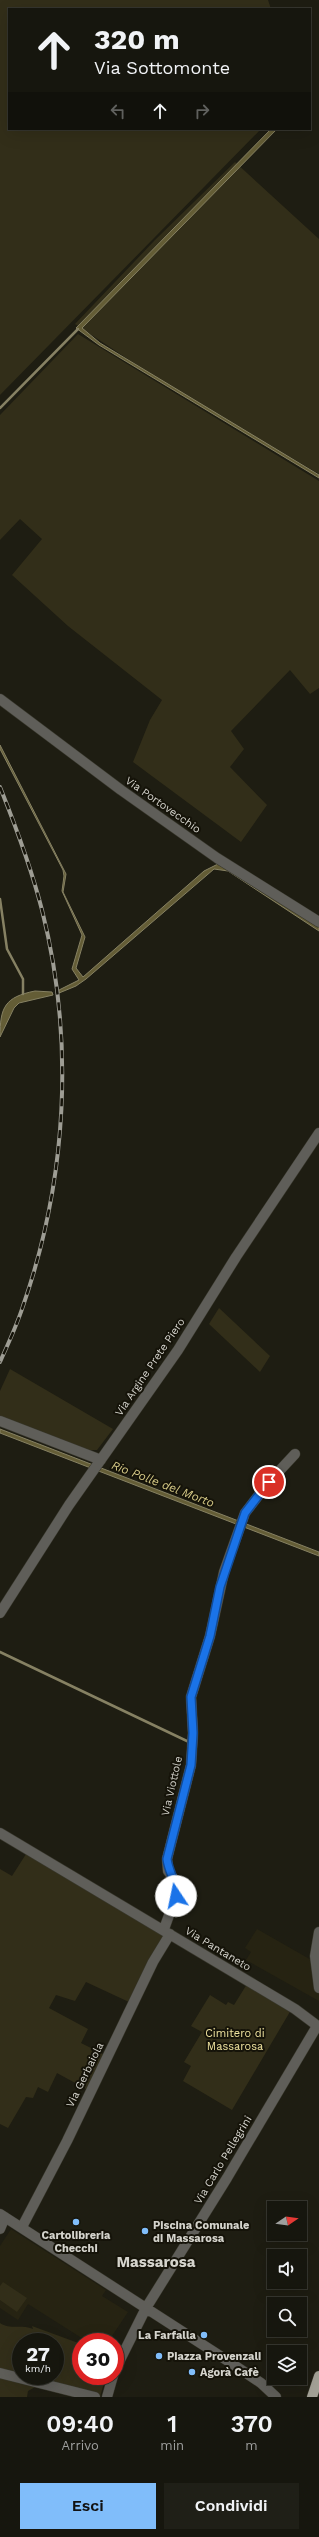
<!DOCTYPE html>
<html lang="it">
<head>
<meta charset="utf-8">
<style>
  body { margin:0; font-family:"Work Sans",sans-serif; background:#1f1f17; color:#f1f3f6; height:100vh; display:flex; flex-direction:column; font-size:15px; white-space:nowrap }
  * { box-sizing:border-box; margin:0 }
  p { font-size:13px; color:#9e9f9e }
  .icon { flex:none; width:22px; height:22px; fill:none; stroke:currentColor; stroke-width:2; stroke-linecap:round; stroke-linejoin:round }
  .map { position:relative; height:2397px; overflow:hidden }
  .details { display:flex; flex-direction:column; background:#16160e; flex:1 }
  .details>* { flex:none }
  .hud { position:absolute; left:8px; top:8px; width:303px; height:122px; border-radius:0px; box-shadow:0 4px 16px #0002,0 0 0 1px #35352e; background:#16160e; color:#f1f3f6; overflow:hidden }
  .needle { width:26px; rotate:77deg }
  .controls { position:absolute; left:267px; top:2201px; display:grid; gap:8px }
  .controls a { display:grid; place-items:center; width:40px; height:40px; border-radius:0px; background:#16160e; box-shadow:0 4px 16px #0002,0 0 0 1px #35352e; font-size:20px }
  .speed { position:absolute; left:12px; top:2333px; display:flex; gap:8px; font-size:20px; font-weight:700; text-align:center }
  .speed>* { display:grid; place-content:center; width:52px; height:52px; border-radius:50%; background:#16160e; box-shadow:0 4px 16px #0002,0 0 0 1px #35352e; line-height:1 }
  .speed small { font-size:10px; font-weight:400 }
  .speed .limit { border:6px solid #d22; background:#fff; color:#111 }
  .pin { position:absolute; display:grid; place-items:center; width:34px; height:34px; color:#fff; margin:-17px; border:2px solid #fff; border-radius:50%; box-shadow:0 1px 4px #0007 }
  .me { position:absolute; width:44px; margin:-22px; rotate:349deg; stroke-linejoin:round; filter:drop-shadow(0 0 3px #0008) }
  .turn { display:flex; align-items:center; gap:14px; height:84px; padding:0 20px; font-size:18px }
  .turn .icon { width:52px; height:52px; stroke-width:2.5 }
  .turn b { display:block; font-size:28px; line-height:34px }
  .lanes { display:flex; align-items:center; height:38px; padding:0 20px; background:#0003; justify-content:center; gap:20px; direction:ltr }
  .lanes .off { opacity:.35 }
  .eta { display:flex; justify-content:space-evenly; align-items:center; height:68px; text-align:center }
  .eta b { font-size:24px; font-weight:600; line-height:28px }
  .button { display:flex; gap:8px; margin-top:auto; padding:8px 20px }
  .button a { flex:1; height:46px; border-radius:0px; background:#80bdfa; color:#111; font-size:16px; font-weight:600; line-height:46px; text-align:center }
  .button a+a { background:#1f1f17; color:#f1f3f6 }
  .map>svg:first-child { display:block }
  .built { fill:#262312 }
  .green { fill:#322e19; fill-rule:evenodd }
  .water { fill:#645d36; stroke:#868163 }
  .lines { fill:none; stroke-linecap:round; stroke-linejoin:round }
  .stream { stroke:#868163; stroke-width:2.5 }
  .minor-casing { stroke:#38372c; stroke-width:11 }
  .major-casing { stroke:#38372c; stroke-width:11 }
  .minor { stroke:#5f5e59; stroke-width:10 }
  .major { stroke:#a3a196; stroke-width:10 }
  .rail-casing { stroke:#9e9d94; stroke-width:4 }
  .rail { stroke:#151309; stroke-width:2.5; stroke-dasharray:8; stroke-linecap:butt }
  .route-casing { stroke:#114b97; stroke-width:10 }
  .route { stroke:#1a73e8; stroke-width:7 }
  .poi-dot { fill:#80bdfa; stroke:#151309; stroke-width:1.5 }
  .labels { text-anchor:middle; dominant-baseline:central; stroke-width:4; stroke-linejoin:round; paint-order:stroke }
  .street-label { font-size:11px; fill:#d5d4cd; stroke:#151309 }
  .park-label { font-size:11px; fill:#f0e4a0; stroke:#151309 }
  .poi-label { font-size:11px; font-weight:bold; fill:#d5d4cd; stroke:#151309; text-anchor:start }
  .water-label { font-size:12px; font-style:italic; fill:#d6ca87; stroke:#151309 }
  .district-label { font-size:15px; font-weight:bold; fill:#d5d4cd; stroke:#151309 }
</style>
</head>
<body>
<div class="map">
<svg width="319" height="2397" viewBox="0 0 319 2397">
  <rect width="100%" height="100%" fill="#1e1d12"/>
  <path class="built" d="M257 1929 313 1961 319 1952V2001L246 1960 251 1952 245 1948Z
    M11 2229 106 2290 102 2296 128 2312 108 2342H88L28 2304 18 2320 0 2308V2246Z"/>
  <path class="green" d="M0 0H268L271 9H9V129H261L0 395Z
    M235 162 319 239V474L164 383 75 324 155 240Z
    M78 334 319 481V688L310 694 290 670 231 731 244 749 230 767 267 805 241 842 133 762 150 720 162 700 68 626 12 575 42 539 20 519 0 540V415Z
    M219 1308 270 1356 260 1372 209 1324Z
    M10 1369 113 1429 97 1450H86L0 1418V1391Z
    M28 1851 165 1934 140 1978 129 2002 86 1982 75 2001 56 1995 49 2008 88 2029 81 2043 107 2056 88 2090 57 2073 48 2092 38 2087 33 2098 26 2097 8 2128 0 2124V1869L12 1876Z
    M247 1984 291 2010 232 2110 183 2081 191 2066 184 2062 202 2032 191 2026 210 1995 226 2005 228 2002 234 2005Z
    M3 2282 27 2298 17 2312 0 2300V2286Z
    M0 2323C10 2330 21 2324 33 2329L32 2326 81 2344V2376H106L100 2397H78L37 2386 28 2391 27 2397H0ZM21 2342H55V2376H21Z"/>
  <path class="water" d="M271 129H277L82 328 100 343 319 475V478L99 345 76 328Z
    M0 745 66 874 63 892 85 937 76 968 83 977 204 871 218 864 229 867 319 927V931L228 871 214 869 86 979 76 986 59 993V990L79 980 72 969 82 935 62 891 64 876 63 870 0 749Z
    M35 991 52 992 53 995 19 1003 14 1008 0 1037C0 1007 5 997 35 991Z
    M0 1429 319 1552V1556L0 1433Z"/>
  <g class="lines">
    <path class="stream" d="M0 408 78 329
      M0 899 7 949 23 979V994
      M0 1652 189 1742"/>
    <g class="minor-casing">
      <path id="minor" d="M0 699 121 790 217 858 319 922
        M0 1421 101 1460
        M0 1613 69 1505 178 1350 236 1257 319 1133
        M0 1833 295 2009 319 2027
        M164 1929 176 1896 177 1884 168 1871 167 1859 191 1765 193 1733 191 1697 210 1636 224 1572 245 1513 269 1482 295 1454
        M319 1932 315 1956 319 1988
        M0 2214 228 2361 261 2383 276 2397
        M22 2227 67 2141 153 1962 170 1934
        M0 2229 5 2217
        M115 2370 146 2308 227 2178 317 2026
        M0 2373 95 2397
        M107 2397 113 2376"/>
    </g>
    <g class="major-casing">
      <path id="major" d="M312 2397 319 2376"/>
    </g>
    <use href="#minor" class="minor"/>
    <use href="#major" class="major"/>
    <g class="rail-casing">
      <path id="rail" d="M0 787C16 827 31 867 42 910 75 1041 67 1179 23 1306 17 1325 8 1344 0 1362"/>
    </g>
    <use href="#rail" class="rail"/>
  </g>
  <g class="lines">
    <g class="route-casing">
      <path id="route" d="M176 1896C177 1881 169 1874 167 1859L191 1765 193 1733 191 1697 210 1636 220 1587 245 1513 269 1482"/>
    </g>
    <use href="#route" class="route"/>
  </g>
  <g class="poi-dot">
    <circle cx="76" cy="2222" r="4"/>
    <circle cx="145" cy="2231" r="4"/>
    <circle cx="204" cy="2335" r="4"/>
    <circle cx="159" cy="2356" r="4"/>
    <circle cx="192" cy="2372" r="4"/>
  </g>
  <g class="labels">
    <g class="street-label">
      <text transform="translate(163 805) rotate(35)">Via Portovecchio</text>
      <text transform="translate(150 1367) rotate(-56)">Via Argine Prete Piero</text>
      <text transform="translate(172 1786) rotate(-77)">Via Viottole</text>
      <text transform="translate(218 1949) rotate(31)">Via Pantaneto</text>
      <text transform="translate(85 2075) rotate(-64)">Via Gerbaiola</text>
      <text transform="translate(223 2160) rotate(-59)">Via Carlo Pellegrini</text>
    </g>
    <g class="park-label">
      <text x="235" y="2033">Cimitero di<tspan x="235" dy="13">Massarosa</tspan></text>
    </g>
    <g class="poi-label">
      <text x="153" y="2225">Piscina Comunale<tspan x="153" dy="13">di Massarosa</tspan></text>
      <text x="76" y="2235" text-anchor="middle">Cartolibreria<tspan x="76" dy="13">Checchi</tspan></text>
      <text x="196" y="2335" text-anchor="end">La Farfalla</text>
      <text x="167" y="2356">Piazza Provenzali</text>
      <text x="200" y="2372">Agorà Cafè</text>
    </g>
    <g class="water-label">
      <text transform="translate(163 1484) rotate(21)">Rio Polle del Morto</text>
    </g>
    <g class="district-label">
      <text x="156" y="2262">Massarosa</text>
    </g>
  </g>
</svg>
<div class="controls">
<a><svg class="needle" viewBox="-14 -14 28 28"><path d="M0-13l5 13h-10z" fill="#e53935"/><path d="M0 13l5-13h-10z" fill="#9e9f9e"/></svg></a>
<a><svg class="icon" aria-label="sound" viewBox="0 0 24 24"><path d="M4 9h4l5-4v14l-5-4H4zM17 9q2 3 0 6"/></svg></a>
<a><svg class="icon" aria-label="search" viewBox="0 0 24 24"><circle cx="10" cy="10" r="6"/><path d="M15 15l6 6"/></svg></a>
<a><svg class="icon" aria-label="layers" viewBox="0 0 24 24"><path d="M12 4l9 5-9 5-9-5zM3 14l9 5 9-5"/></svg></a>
</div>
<div class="speed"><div>27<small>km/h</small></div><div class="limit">30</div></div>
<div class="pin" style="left:269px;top:1482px;background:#d93025"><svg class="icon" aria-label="arrive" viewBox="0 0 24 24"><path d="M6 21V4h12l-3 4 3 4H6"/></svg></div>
<svg class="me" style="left:176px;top:1896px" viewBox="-20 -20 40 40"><circle r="19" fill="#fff"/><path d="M0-13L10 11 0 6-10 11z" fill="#1a73e8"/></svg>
<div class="hud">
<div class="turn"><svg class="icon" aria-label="ahead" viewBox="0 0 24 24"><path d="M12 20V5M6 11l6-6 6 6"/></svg><div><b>320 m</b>Via Sottomonte</div></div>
<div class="lanes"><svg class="icon off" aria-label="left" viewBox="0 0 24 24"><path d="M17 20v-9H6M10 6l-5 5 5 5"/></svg><svg class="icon" aria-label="ahead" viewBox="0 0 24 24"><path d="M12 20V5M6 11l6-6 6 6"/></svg><svg class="icon off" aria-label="right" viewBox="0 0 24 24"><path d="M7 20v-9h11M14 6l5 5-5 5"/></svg></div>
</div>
</div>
<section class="details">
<div class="eta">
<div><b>09:40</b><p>Arrivo</p></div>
<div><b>1</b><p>min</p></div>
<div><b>370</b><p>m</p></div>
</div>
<div class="button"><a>Esci</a><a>Condividi</a></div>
</section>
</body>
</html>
